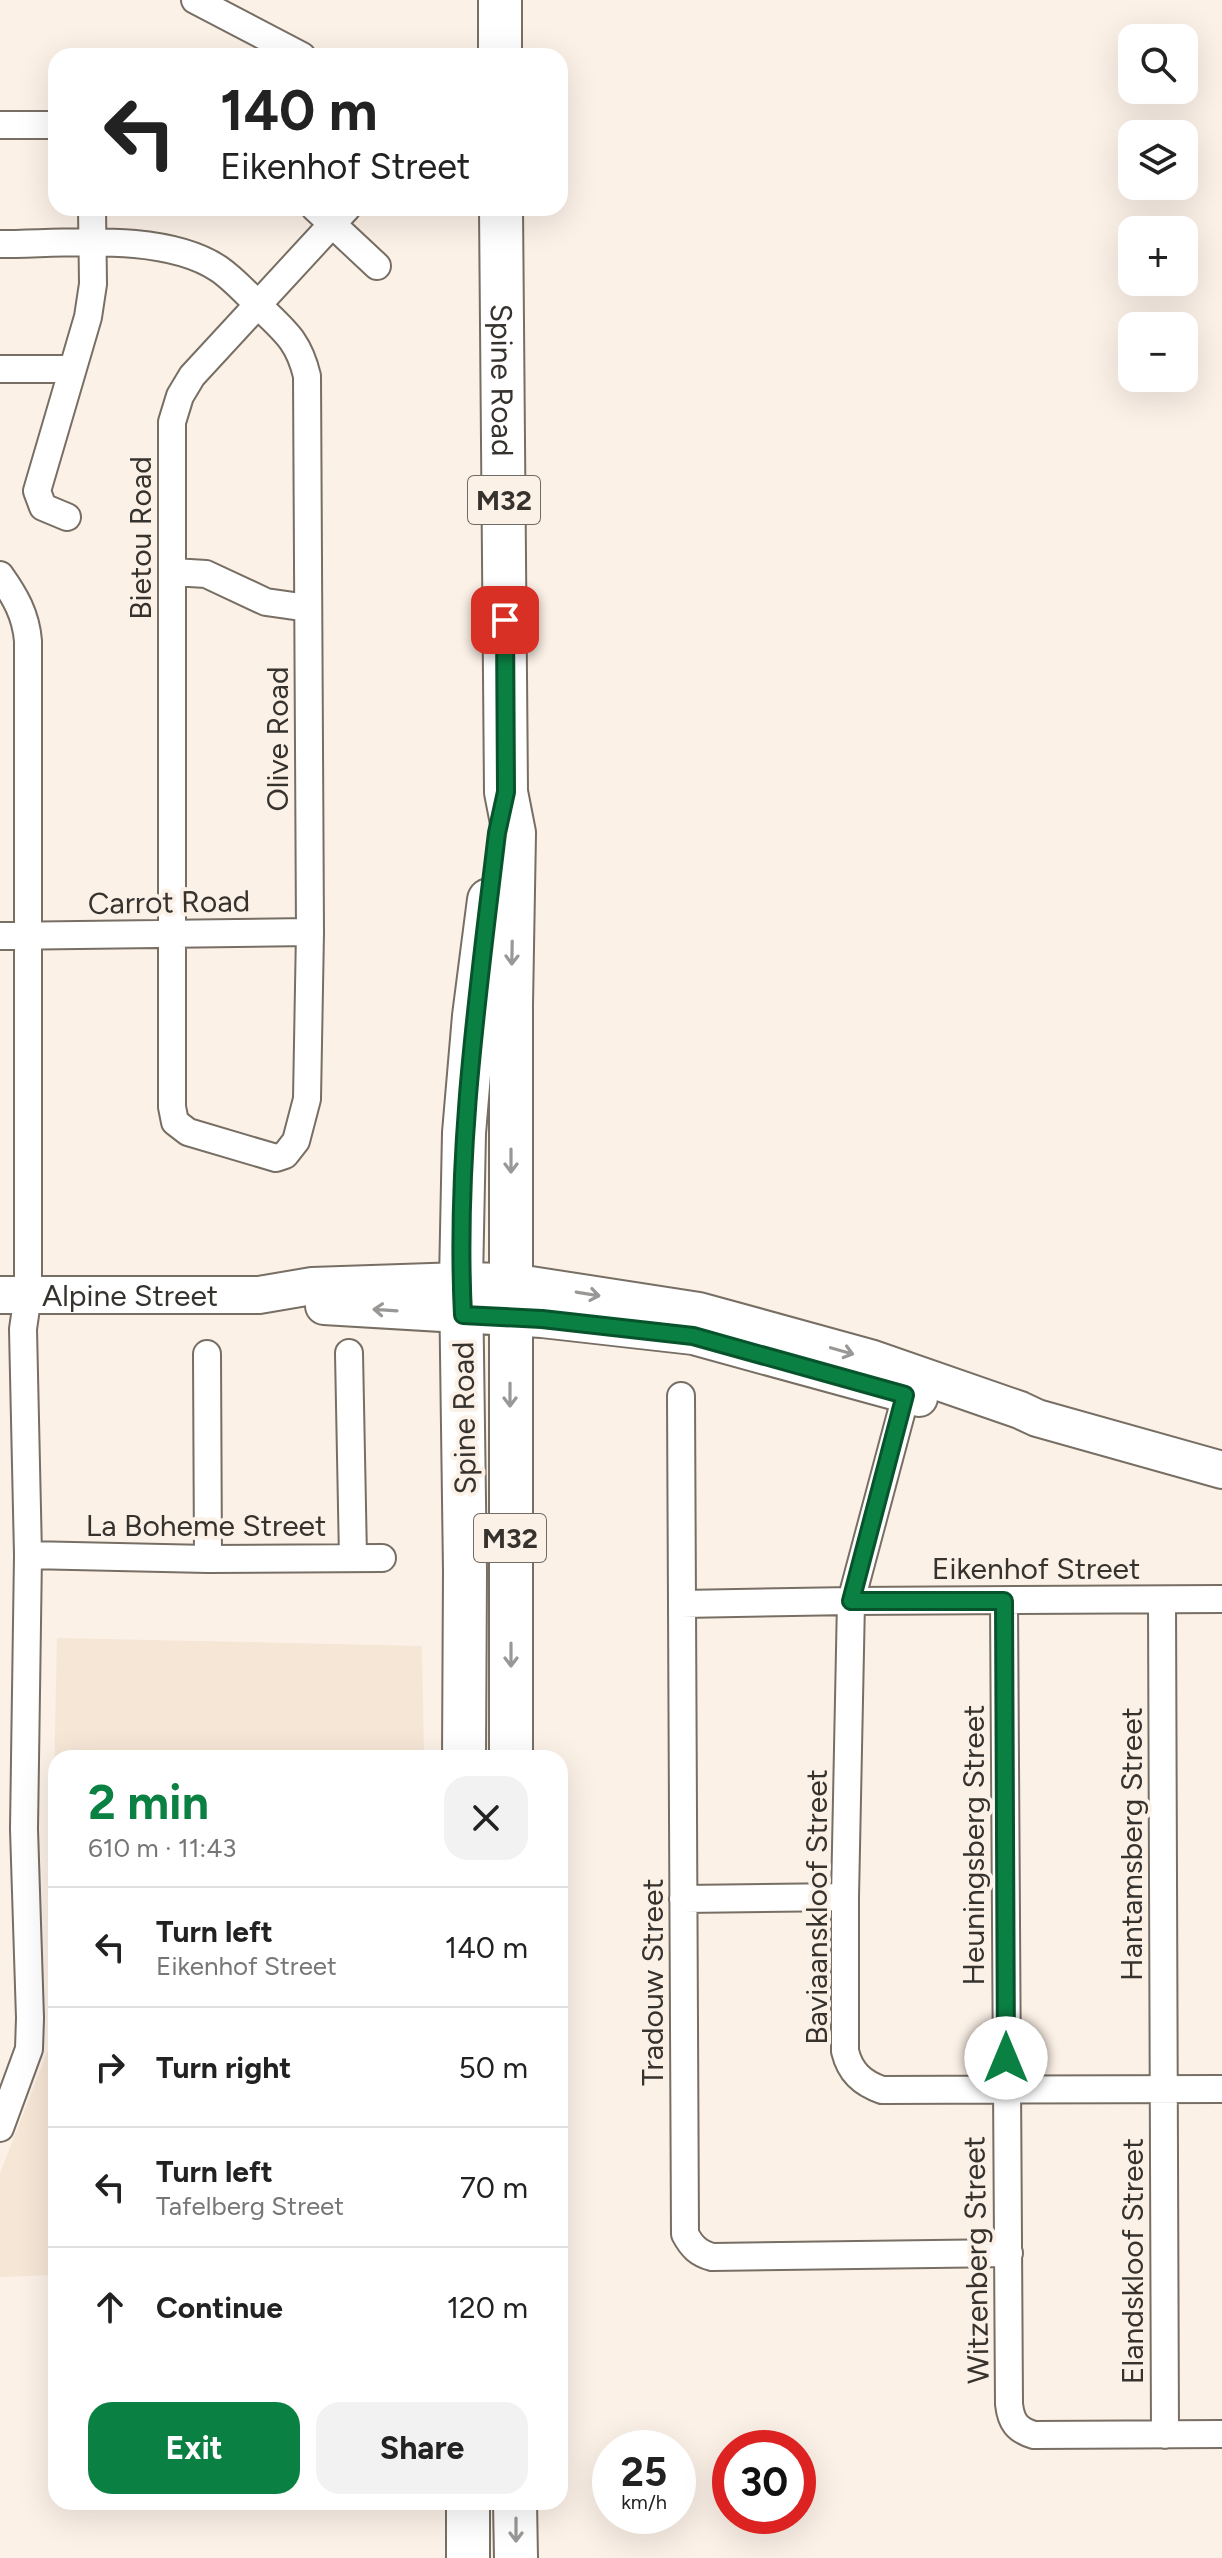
<!DOCTYPE html>
<html lang="en">
<head>
<meta charset="utf-8">
<style>
  body { margin:0; font-family:Figtree,sans-serif; background:#f2f2f2; color:#222; height:100vh; display:flex; flex-direction:column; font-size:30px; white-space:nowrap }
  * { box-sizing:border-box; margin:0 }
  p { font-size:26px; color:#767676 }
  .icon { flex:none; width:44px; height:44px; fill:none; stroke:currentColor; stroke-width:2; stroke-linecap:round; stroke-linejoin:round }
  .map { position:relative; flex:1; overflow:hidden }
  .details { position:absolute; left:48px; top:1750px; width:520px; height:760px; display:flex; flex-direction:column; background:#fff; border-radius:24px; box-shadow:0 8px 32px #0002 }
  .details>* { flex:none }
  .top-card { position:absolute; left:48px; top:48px; width:520px; height:168px; border-radius:24px; box-shadow:0 8px 32px #0002; background:#fff; color:#222; overflow:hidden }
  .fabs { position:absolute; left:1118px; top:24px; display:grid; gap:16px }
  .fabs a { display:grid; place-items:center; width:80px; height:80px; border-radius:16px; background:#fff; box-shadow:0 8px 32px #0002; font-size:40px }
  .speed { position:absolute; left:592px; top:2430px; display:flex; gap:16px; font-size:40px; font-weight:700; text-align:center }
  .speed>* { display:grid; place-content:center; width:104px; height:104px; border-radius:50%; background:#fff; box-shadow:0 8px 32px #0002; line-height:1 }
  .speed small { font-size:20px; font-weight:400 }
  .speed .limit { border:12px solid #d22; background:#fff; color:#111 }
  .pin { position:absolute; display:grid; place-items:center; width:68px; height:68px; color:#fff; margin:-34px; border-radius:16px; box-shadow:0 4px 12px #0006 }
  .me { position:absolute; width:88px; margin:-44px; rotate:0deg; stroke-linejoin:round; filter:drop-shadow(0 0 6px #0008) }
  .turn { display:flex; align-items:center; gap:28px; height:168px; padding:0 40px; font-size:36px }
  .turn .icon { width:104px; height:104px; stroke-width:2.5 }
  .turn b { display:block; font-size:56px; line-height:68px }
  .round { display:grid; place-items:center; flex:none; width:84px; height:84px; border-radius:24px; background:#f2f2f2 }
  .head { display:flex; align-items:center; justify-content:space-between; height:136px; padding:0 40px }
  h1 { font-size:48px; font-weight:700; line-height:60px; color:#0b8043 }
  .cta { display:flex; gap:16px; margin-top:auto; padding:16px 40px }
  .cta a { flex:1; height:92px; border-radius:24px; background:#0b8043; color:#fff; font-size:32px; font-weight:700; line-height:92px; text-align:center }
  .cta a+a { background:#f2f2f2; color:#222 }
  ul { padding:0; list-style:none }
  li { display:flex; align-items:center; gap:24px; height:120px; padding:0 40px; border-top:2px solid #e0e0e0 }
  li div { flex:1 }
  li b { display:block; font-size:30px }
  li em { font-style:normal }
  .map>svg:first-child { display:block }
  .built { fill:#f6e6d6 }
  .lines { fill:none; stroke-linecap:round; stroke-linejoin:round }
  .street-casing { stroke:#776e64; stroke-width:30 }
  .secondary-casing { stroke:#776e64; stroke-width:40 }
  .primary-casing { stroke:#776e64; stroke-width:46 }
  .street { stroke:#fff; stroke-width:26 }
  .secondary { stroke:#fff; stroke-width:36 }
  .primary { stroke:#fff; stroke-width:42 }
  .oneway { stroke:#9a9896 }
  .route-casing { stroke:#07532c; stroke-width:20 }
  .route { stroke:#0b8043; stroke-width:14 }
  .labels { text-anchor:middle; dominant-baseline:central; stroke-width:8; stroke-linejoin:round; paint-order:stroke }
  .shield { fill:#fcf1e7; stroke:#716b66; stroke-width:2 }
  .shield-label { font-size:28px; font-weight:bold; fill:#36322e }
  .street-label { font-size:30px; fill:#36322e; stroke:#fcf1e7 }
</style>
</head>
<body>
<div class="map">
<svg width="1222" height="2558" viewBox="0 0 1222 2558">
  <rect width="100%" height="100%" fill="#fcf1e7"/>
  <path class="built" d="M57 1638 422 1646 424 1758H56V2275L0 2277V2173L48 2050Z"/>
  <g class="lines">
    <g class="street-casing">
      <path id="street" d="M195 0 302 56
        M0 125H56
        M315 208 377 266
        M0 244C64 244 164 232 219 269 235 280 250 297 264 311 287 333 299 343 307 376L310 932 307 1099 296 1141 285 1155 276 1158 188 1132 175 1122 172 1107V422L180 396 192 376 347 208
        M0 369H72
        M67 517 43 507 37 491 88 317 93 284 92 208
        M173 572 206 574 266 602 308 608
        M0 575C15 596 26 615 28 641V1294L23 1329 28 1555 24 1829 30 2018 29 2049 0 2128
        M0 936 310 932
        M349 1353 353 1558
        M207 1354 208 1559
        M910 1380 851 1601 845 1897V2051C850 2072 862 2083 882 2090L1222 2089
        M681 1396 685 2234C692 2247 698 2253 712 2257L1009 2253
        M28 1555 208 1559 382 1558
        M1162 1600 1165 2435
        M1004 1601 1009 2404C1011 2422 1017 2430 1034 2435L1222 2434
        M682 1604 851 1601 1222 1599
        M683 1899 845 1897"/>
    </g>
    <g class="secondary-casing">
      <g id="secondary">
        <path id="s1" d="M0 1295H259L312 1286 461 1281 511 1282 699 1311 870 1358 1020 1410 1037 1418 1222 1470"/>
        <path d="M324 1306 542 1319 693 1336 919 1398"/>
      </g>
    </g>
    <g class="primary-casing">
      <g id="primary">
        <path d="M500 0V56"/>
        <path id="s2" d="M501 208 506 792 514 833 511 1004V1758"/>
        <path d="M464 1758 465 1572 461 1281 464 1133 474 1016 489 900"/>
        <path d="M468 2502V2558"/>
        <path d="M515 2502 516 2558"/>
      </g>
    </g>
    <use href="#street" class="street"/>
    <use href="#secondary" class="secondary"/>
    <use href="#primary" class="primary"/>
  </g>
  <defs><path id="oneway-shaft" d="M-6 0H5M1.5-3L5.5 0L1.5 3" fill="none" stroke-width="1.6" stroke-linecap="round" stroke-linejoin="round" transform="scale(2)"/></defs>
  <g class="oneway">
    <use href="#oneway-shaft" transform="translate(512 953) rotate(91)"/>
    <use href="#oneway-shaft" transform="translate(511 1161) rotate(90)"/>
    <use href="#oneway-shaft" transform="translate(588 1294) rotate(9)"/>
    <use href="#oneway-shaft" transform="translate(385 1310) rotate(-176)"/>
    <use href="#oneway-shaft" transform="translate(842 1351) rotate(16)"/>
    <use href="#oneway-shaft" transform="translate(510 1395) rotate(90)"/>
    <use href="#oneway-shaft" transform="translate(511 1655) rotate(90)"/>
    <use href="#oneway-shaft" transform="translate(516 2530) rotate(90)"/>
  </g>
  <g class="lines">
    <g class="route-casing">
      <path id="route" d="M505 620 506 792 497 833C478 993 455 1153 463 1315L542 1319 693 1336 905 1395 851 1601H1004L1006 2058"/>
    </g>
    <use href="#route" class="route"/>
  </g>
  <g class="labels">
    <g class="shield">
      <rect x="468" y="476" width="72" height="48" rx="6"/>
      <rect x="474" y="1514" width="72" height="48" rx="6"/>
    </g>
    <g class="shield-label">
      <text x="504" y="500">M32</text>
      <text x="510" y="1538">M32</text>
    </g>
    <g class="street-label">
      <text stroke="none"><textPath href="#s2" startOffset="172">Spine Road</textPath></text>
      <text transform="translate(140 538) rotate(-90)">Bietou Road</text>
      <text transform="translate(277 739) rotate(-90)">Olive Road</text>
      <text transform="translate(169 902) rotate(-1)">Carrot Road</text>
      <text stroke="none"><textPath href="#s1" startOffset="130">Alpine Street</textPath></text>
      <text transform="translate(464 1418) rotate(-91)">Spine Road</text>
      <text x="206" y="1525">La Boheme Street</text>
      <text x="1036" y="1568">Eikenhof Street</text>
      <text transform="translate(1131 1844) rotate(-90)">Hantamsberg Street</text>
      <text transform="translate(973 1845) rotate(-90)">Heuningsberg Street</text>
      <text transform="translate(816 1907) rotate(-90)">Baviaanskloof Street</text>
      <text transform="translate(652 1982) rotate(-90)">Tradouw Street</text>
      <text transform="translate(976 2260) rotate(-91)">Witzenberg Street</text>
      <text transform="translate(1132 2261) rotate(-90)">Elandskloof Street</text>
    </g>
  </g>
</svg>
<div class="fabs">
<a><svg class="icon" aria-label="search" viewBox="0 0 24 24"><circle cx="10" cy="10" r="6"/><path d="M15 15l6 6"/></svg></a>
<a><svg class="icon" aria-label="layers" viewBox="0 0 24 24"><path d="M12 4l9 5-9 5-9-5zM3 14l9 5 9-5"/></svg></a>
<a>+</a>
<a>−</a>
</div>
<div class="speed"><div>25<small>km/h</small></div><div class="limit">30</div></div>
<div class="pin" style="left:505px;top:620px;background:#d93025"><svg class="icon" aria-label="arrive" viewBox="0 0 24 24"><path d="M6 21V4h12l-3 4 3 4H6"/></svg></div>
<svg class="me" style="left:1006px;top:2058px" viewBox="-20 -20 40 40"><circle r="19" fill="#fff"/><path d="M0-13L10 11 0 6-10 11z" fill="#0b8043"/></svg>
<div class="top-card">
<div class="turn"><svg class="icon" aria-label="left" viewBox="0 0 24 24"><path d="M17 20v-9H6M10 6l-5 5 5 5"/></svg><div><b>140 m</b>Eikenhof Street</div></div>
</div>
<section class="details">
<div class="head"><div><h1>2 min</h1><p>610 m · 11:43</p></div><a class="round"><svg class="icon" aria-label="close" viewBox="0 0 24 24"><path d="M6 6l12 12M18 6L6 18"/></svg></a></div>
<ul>
<li><svg class="icon" aria-label="left" viewBox="0 0 24 24"><path d="M17 20v-9H6M10 6l-5 5 5 5"/></svg><div><b>Turn left</b><p>Eikenhof Street</p></div><em>140 m</em></li>
<li><svg class="icon" aria-label="right" viewBox="0 0 24 24"><path d="M7 20v-9h11M14 6l5 5-5 5"/></svg><div><b>Turn right</b></div><em>50 m</em></li>
<li><svg class="icon" aria-label="left" viewBox="0 0 24 24"><path d="M17 20v-9H6M10 6l-5 5 5 5"/></svg><div><b>Turn left</b><p>Tafelberg Street</p></div><em>70 m</em></li>
<li><svg class="icon" aria-label="ahead" viewBox="0 0 24 24"><path d="M12 20V5M6 11l6-6 6 6"/></svg><div><b>Continue</b></div><em>120 m</em></li>
</ul>
<div class="cta"><a>Exit</a><a>Share</a></div>
</section>
</div>
</body>
</html>
